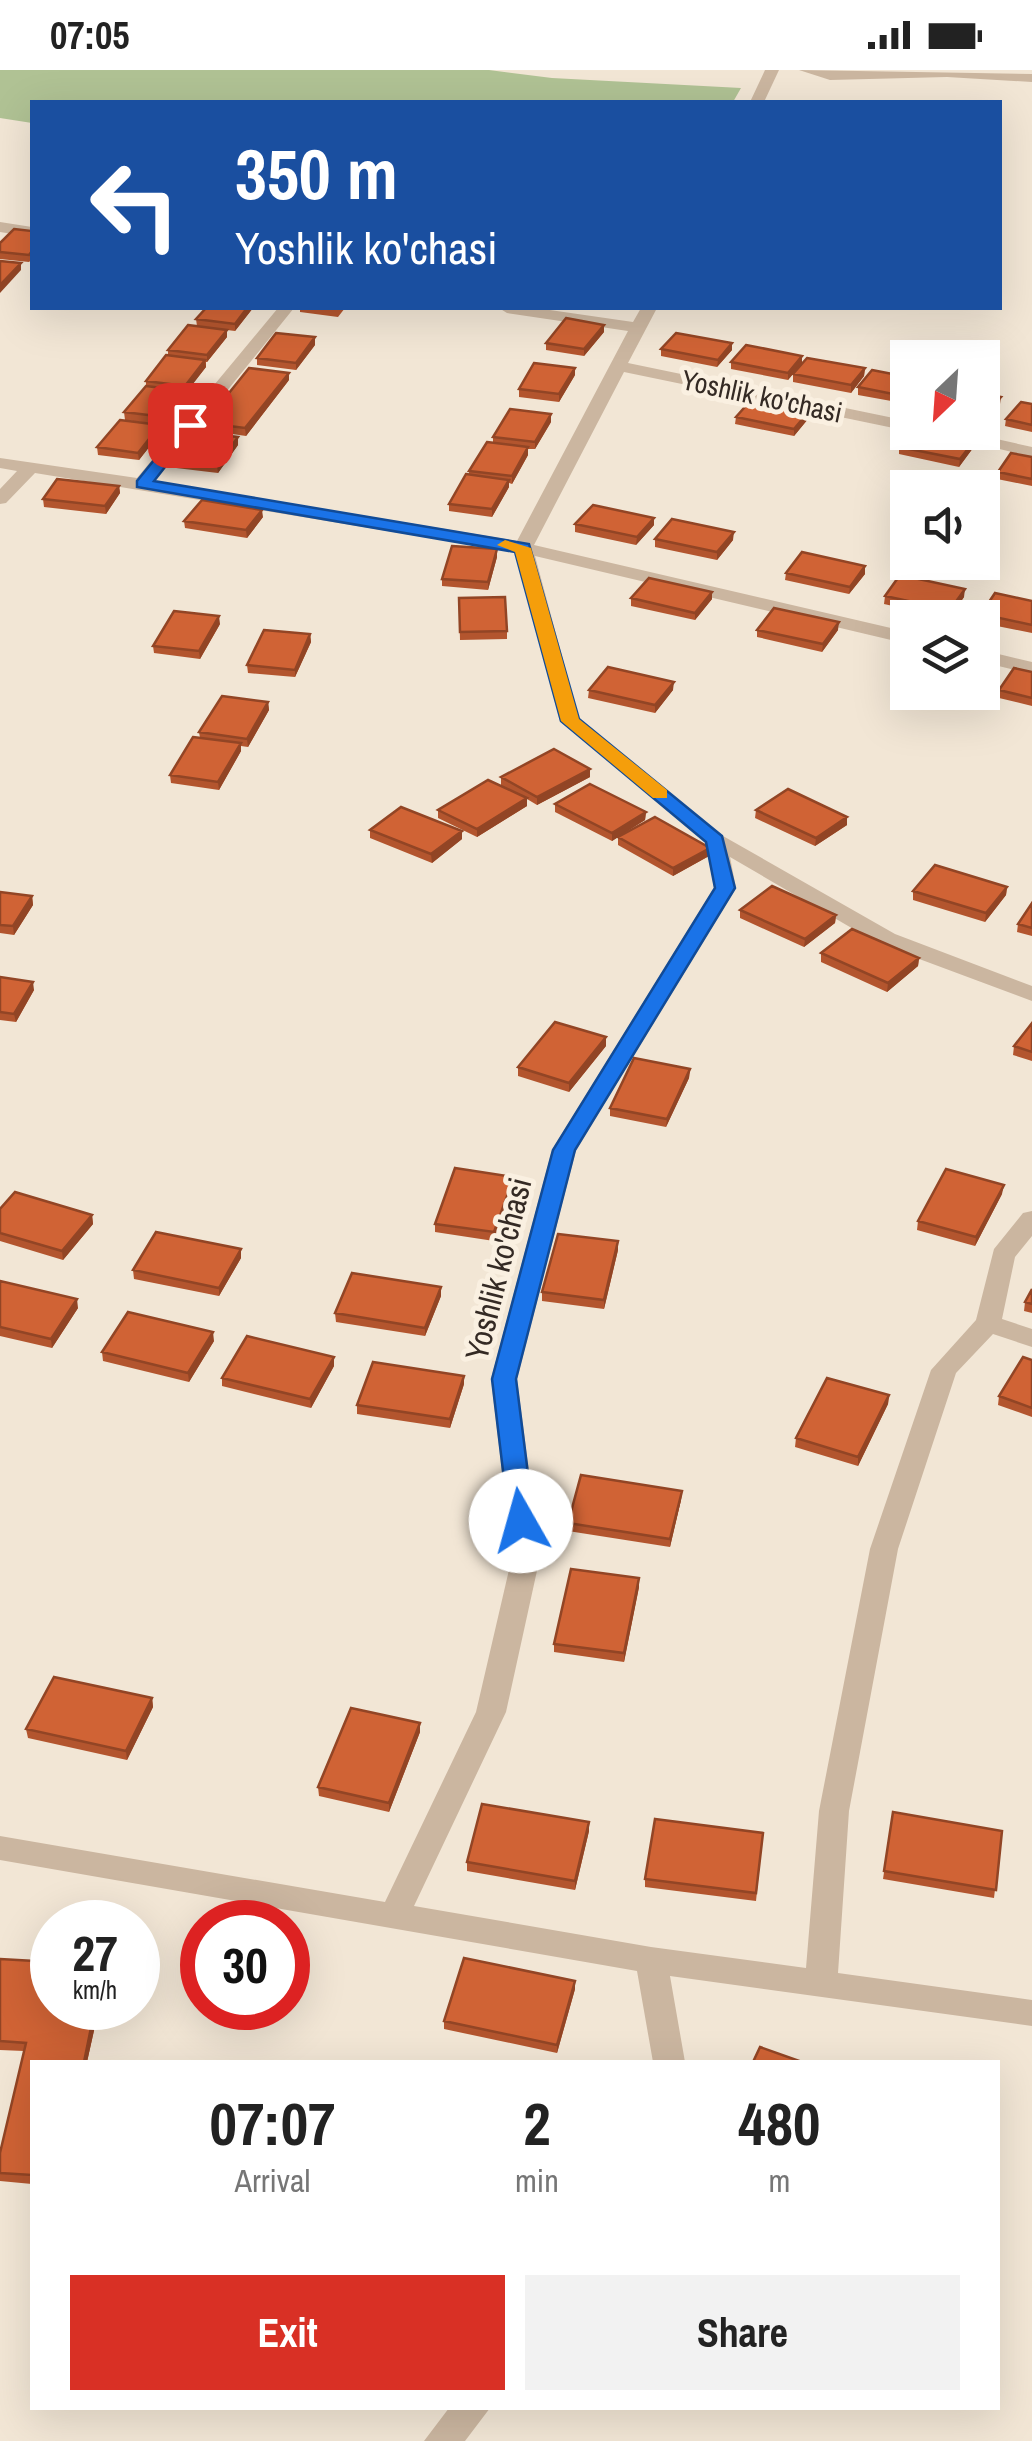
<!DOCTYPE html>
<html lang="en">
<head>
<meta charset="utf-8">
<style>
  body { margin:0; font-family:"Archivo Narrow",sans-serif; background:#f2f2f2; color:#222; height:100vh; display:flex; flex-direction:column; font-size:38px; white-space:nowrap }
  * { box-sizing:border-box; margin:0 }
  p { font-size:32px; color:#767676 }
  .icon { flex:none; width:55px; height:55px; fill:none; stroke:currentColor; stroke-width:2; stroke-linecap:round; stroke-linejoin:round }
  .map { position:relative; flex:1; overflow:hidden }
  .details { position:absolute; left:30px; top:1990px; width:970px; height:350px; display:flex; flex-direction:column; background:#fff; border-radius:0px; box-shadow:0 10px 40px #0002 }
  .details>* { flex:none }
  .banner { position:absolute; left:30px; top:30px; width:972px; height:210px; border-radius:0px; box-shadow:0 10px 40px #0002; background:#1a4fa0; color:#fff; overflow:hidden }
  .needle { width:65px; rotate:205deg }
  .controls { position:absolute; left:890px; top:270px; display:grid; gap:20px }
  .controls a { display:grid; place-items:center; width:110px; height:110px; border-radius:0px; background:#fff; box-shadow:0 10px 40px #0002; font-size:50px }
  .speed { position:absolute; left:30px; top:1830px; display:flex; gap:20px; font-size:50px; font-weight:700; text-align:center }
  .speed>* { display:grid; place-content:center; width:130px; height:130px; border-radius:50%; background:#fff; box-shadow:0 10px 40px #0002; line-height:1 }
  .speed small { font-size:25px; font-weight:400 }
  .speed .limit { border:15px solid #d22; background:#fff; color:#111 }
  .pin { position:absolute; display:grid; place-items:center; width:85px; height:85px; color:#fff; margin:-42px; border-radius:20px; box-shadow:0 5px 15px #0006 }
  .me { position:absolute; width:110px; margin:-55px; rotate:353deg; stroke-linejoin:round; filter:drop-shadow(0 0 8px #0008) }
  .turn { display:flex; align-items:center; gap:35px; height:210px; padding:0 40px; font-size:45px }
  .turn .icon { width:130px; height:130px; stroke-width:2.5 }
  .turn b { display:block; font-size:70px; line-height:85px }
  .eta { display:flex; justify-content:space-evenly; align-items:center; height:170px; text-align:center }
  .eta b { font-size:60px; font-weight:700; line-height:70px }
  .button { display:flex; gap:20px; margin-top:auto; padding:20px 40px }
  .button a { flex:1; height:115px; border-radius:0px; background:#d93025; color:#fff; font-size:40px; font-weight:700; line-height:115px; text-align:center }
  .button a+a { background:#f2f2f2; color:#222 }
  .status { display:flex; justify-content:space-between; align-items:center; height:70px; padding:0 50px; background:#fff; direction:ltr }
  .status svg { height:28px; fill:currentColor }
  .map>svg:first-child { display:block }
  .green { fill:#b0c294 }
  .lines { fill:none; stroke-linecap:round; stroke-linejoin:round }
  .minor { fill:#cbb6a0; fill-rule:evenodd }
  .wall { fill:#b3552e }
  .shaded-wall { fill:#924525 }
  .building { fill:#d06335; stroke:#924525; stroke-width:2.5 }
  .route { fill:#1a73e8; stroke:#114b97; stroke-width:2.5 }
  .slow { fill:#f59e0b }
  .labels { text-anchor:middle; dominant-baseline:central; stroke-width:10; stroke-linejoin:round; paint-order:stroke }
  .far-street-label { font-size:28px; fill:#342a24; stroke:#faf0e1 }
  .street-label { font-size:32px; fill:#342a24; stroke:#faf0e1 }
</style>
</head>
<body>
<div class="status"><b>07:05</b><svg viewBox="0 0 49 12"><path d="M0 12V9h3v3zM5 12V6h3v6zM10 12V3h3v9zM15 12V0h3v12zM26 1h20v11H26zM47 4h2v5h-2z"/></svg></div>
<div class="map">
<svg width="1032" height="2371" viewBox="0 0 1032 2371">
  <rect width="100%" height="100%" fill="#f2e6d5"/>
  <path class="green" d="M0 0H489L552 8 741 18 733 32H32V53L0 48Z"/>
  <g class="lines">
    <path class="minor" d="M765 0H779L764 32H750Z
      M799 0 1032 4V12L947 7 830 10Z
      M0 152 32 157V167L0 162Z
      M278 238H294L154 411 517 471 628 261 507 243 499 238H536L633 252 641 238H657L628 293 908 351V361L624 302 534 475 908 562V574L535 486 579 649 723 766 895 864 1032 916V931L879 874 730 787 736 818 576 1080 517 1309 540 1487 506 1642 414 1836 651 1877 806 1898 819 1741 870 1479 931 1300 976 1250 994 1179 1023 1143 1032 1141V1166L1015 1187 1002 1249 1032 1259V1277L993 1264 956 1303 898 1479 849 1741 838 1903 1032 1930V1956L670 1906 685 1992H653L637 1901 0 1790V1766L385 1832 476 1642 512 1487 491 1309 552 1080 714 818 706 772 560 651 515 482 35 403 6 433 0 434V419L17 401 0 398V388L137 408Z
      M930 362H965L1032 377V387Z
      M982 580 1032 592V604L982 592Z
      M449 2338H490L465 2371H424Z"/>
  </g>
  <path class="wall" d="M32 161V189L29 192 0 189V173Z
    M206 238H253L235 261 227 260V267L207 292H206V297L185 323 186 328 165 355 125 350 124 342 146 316V311L168 285V280L197 256 196 249Z
    M300 238H345L338 247 300 242Z
    M604 262 584 286 546 280V273Z
    M315 275 296 300 257 295V288Z
    M661 279 732 280 717 297 661 286Z
    M731 292 802 293 788 310 731 299Z
    M865 298 864 306 851 323 793 312V304Z
    M575 305 559 332 519 327V319Z
    M908 307V334L858 325V317Z
    M289 310 246 366 205 360V353Z
    M1032 334V362L1005 356 1006 349Z
    M809 341 808 349 794 366 735 354 736 347Z
    M551 352 535 379H528V385L512 414 509 413V417L492 447 449 441V434L469 405V401L493 373V367Z
    M161 362 139 390 98 385 97 377Z
    M974 371 973 378 959 397 899 384V377Z
    M238 375 218 403 176 398V390Z
    M1032 387V416L997 409 998 402Z
    M119 416 120 423 106 444 44 437 43 429Z
    M263 447 247 468 185 458 184 451Z
    M575 454 654 455 636 475 575 462Z
    M655 469 733 470 717 490 655 477Z
    M497 479V487L488 520 442 516V509Z
    M865 496V504L849 524 785 510 786 503Z
    M712 522V529L695 550 631 536V528Z
    M885 526 964 527 950 548H947L884 534Z
    M459 528 507 561V569L460 570Z
    M1032 531V563L982 553V548H980L981 544Z
    M220 554 200 589 154 583 153 576Z
    M757 560H838L822 582 757 567Z
    M310 564 311 572 295 607 248 603 247 595Z
    M908 577V605L895 602 896 594Z
    M1032 602V636L999 628V620Z
    M589 620H673L655 643 588 628Z
    M268 632 269 640 248 677 241 676V681L219 720 171 713 170 705 200 668 199 662Z
    M501 707H590L537 735 527 729V736L477 767 438 748V740L501 715Z
    M555 734 646 742 645 750 619 766 709 786 673 806 618 775V767L612 771 555 742Z
    M756 740 847 747V755L815 776 755 748Z
    M370 760 462 769 432 793 370 768Z
    M1007 817 1006 825 985 852 913 830V821Z
    M0 822 32 826 33 835 14 865 0 863Z
    M1032 833V866L1017 862 1018 854Z
    M740 840 836 845 835 853 804 877 740 848Z
    M821 883 919 888 918 896 887 922 821 892Z
    M0 907 34 920 16 952 0 950Z
    M1032 953V991L1013 985 1014 976Z
    M606 976 569 1022 518 1006V997Z
    M690 999 689 1008 666 1057 610 1046V1038Z
    M514 1115 494 1171 435 1162V1154Z
    M1002 1124 975 1176 917 1160 918 1151Z
    M0 1139 92 1145 93 1154 63 1190 0 1171Z
    M618 1180 604 1239 542 1231V1222Z
    M241 1188 219 1226 134 1209 133 1200Z
    M0 1211 78 1238 52 1278 0 1266Z
    M441 1217V1226L425 1266 336 1252 335 1243Z
    M1032 1219V1243L1024 1241 1025 1232Z
    M214 1271 189 1312 103 1291 102 1282Z
    M334 1287V1296L311 1338 222 1316V1308Z
    M1032 1290V1347L998 1335 999 1326Z
    M464 1314 450 1358 357 1344V1335Z
    M889 1325 888 1334 858 1396 795 1377 796 1368Z
    M682 1421 681 1430 670 1477 568 1461V1453Z
    M639 1517 624 1592 554 1582V1574Z
    M152 1628 153 1637 127 1690 28 1668 26 1659Z
    M420 1653V1662L389 1742 319 1726 318 1717Z
    M893 1742 1002 1761 994 1828 883 1809Z
    M589 1752V1761L575 1820 467 1801V1792Z
    M763 1763 756 1831 645 1817V1809Z
    M0 1889 52 1938H99L87 1992H32V2114L0 2111V2083L24 1981 0 1980Z
    M575 1919 557 1983 444 1959V1951Z"/>
  <path class="shaded-wall" d="M21 193V200L0 223V215Z
    M247 238H253L235 261V254Z
    M604 255V262L584 286V279Z
    M227 260V267L207 292V285Z
    M315 267V275L296 300V293Z
    M732 273V280L717 297 718 290Z
    M802 286V293L788 310V303Z
    M205 290 206 297 186 323 185 316Z
    M575 298V305L559 332V324Z
    M865 298 864 306 851 323V315Z
    M289 303V310L246 366 245 358Z
    M185 321 186 328 165 355 164 347Z
    M1001 327 1000 334 984 351 985 344Z
    M809 341 808 349 794 366V359Z
    M551 344V352L535 379V372Z
    M160 355 161 362 139 390 138 383Z
    M238 367V375L218 403 217 396Z
    M974 371 973 378 959 397 960 389Z
    M528 377V385L512 414V406Z
    M509 410V417L492 447V439Z
    M119 416 120 423 106 444 105 436Z
    M262 440 263 447 247 468 246 460Z
    M654 448V455L636 475 637 467Z
    M734 462 733 470 717 490V482Z
    M497 479V487L488 520V512Z
    M865 496V504L849 524 850 517Z
    M965 519 964 527 949 548 950 540Z
    M712 522V529L695 550V543Z
    M219 546 220 554 200 589 199 581Z
    M839 552 838 560 822 582 823 574Z
    M310 564 311 572 295 607V600Z
    M674 612 673 620 655 643V635Z
    M268 632 269 640 248 677 247 669Z
    M241 673V681L219 720 218 712Z
    M590 699V707L537 735V727Z
    M527 728V736L477 767V759Z
    M646 742 645 750 612 771V763Z
    M847 747V755L815 776 816 768Z
    M462 761V769L432 793 431 784Z
    M710 778 709 786 673 806V798Z
    M1007 817 1006 825 985 852 986 843Z
    M32 826 33 835 14 865 13 856Z
    M836 845 835 853 804 877 805 869Z
    M919 888 918 896 887 922 888 913Z
    M33 912 34 920 16 952 14 944Z
    M606 967V976L569 1022V1013Z
    M690 999 689 1008 666 1057 667 1049Z
    M514 1107V1115L494 1171V1162Z
    M1004 1115 1002 1124 975 1176 976 1167Z
    M92 1145 93 1154 63 1190 62 1181Z
    M618 1171V1180L604 1239V1230Z
    M241 1179V1188L219 1226V1218Z
    M441 1217V1226L425 1266V1258Z
    M77 1229 78 1238 52 1278 51 1269Z
    M213 1262 214 1271 189 1312 188 1303Z
    M334 1287V1296L311 1338 310 1329Z
    M464 1306V1314L450 1358V1349Z
    M889 1325 888 1334 858 1396V1387Z
    M682 1421 681 1430 670 1477V1469Z
    M639 1508V1517L624 1592V1583Z
    M152 1628 153 1637 127 1690 126 1681Z
    M420 1653V1662L389 1742V1733Z
    M589 1752V1761L575 1820V1811Z
    M575 1911V1919L557 1983V1975Z
    M95 1938H99L87 1992H84Z"/>
  <path class="building" d="M14 159 32 161V181L29 185 0 182V173Z
    M0 191 21 193 0 215Z
    M206 238H247L235 254 196 249Z
    M566 248 604 255 584 279 546 273Z
    M188 255 227 260 207 285 168 280Z
    M276 263 315 267 296 293 257 288Z
    M676 263 732 273 718 290 661 279Z
    M746 275 802 286 788 303 731 292Z
    M166 285 205 290 185 316 146 311Z
    M807 288 865 298 851 315 793 304Z
    M534 293 575 298 559 324 519 319Z
    M249 298 289 303 245 358 205 353Z
    M872 300 908 307V327L858 317Z
    M146 316 185 321 164 347 124 342Z
    M982 323 1001 327 985 344 982 343Z
    M751 330 809 341 794 359 736 347Z
    M1021 332 1032 334V355L1006 349Z
    M510 339 551 344 535 372 493 367Z
    M120 350 160 355 138 383 97 377Z
    M197 362 238 367 217 396 176 390Z
    M910 362H930L974 371 960 389 899 377Z
    M487 372 528 377 512 406 469 401Z
    M1011 383 1032 387V409L998 402Z
    M466 404 509 410 492 439 449 434Z
    M57 409 119 416 105 436 43 429Z
    M202 430 262 440 246 460 184 451Z
    M593 435 654 448 637 467 575 454Z
    M672 449 734 462 717 482 655 469Z
    M452 476 497 479 488 512 442 509Z
    M802 482 865 496 850 517 786 503Z
    M900 505 965 519 950 540 885 526Z
    M649 508 712 522 695 543 631 528Z
    M995 523 1032 531V555L981 544Z
    M505 527 507 561 460 562 459 528Z
    M774 538 839 552 823 574 757 560Z
    M174 541 219 546 199 581 153 576Z
    M264 560 310 564 295 600 247 595Z
    M908 577V597L896 594Z
    M608 597 674 612 655 635 589 620Z
    M1014 598 1032 602V628L999 620Z
    M222 626 268 632 247 669 199 662Z
    M193 667 241 673 218 712 170 705Z
    M554 679 590 699 537 727 501 707Z
    M488 710 527 728 477 759 438 740Z
    M590 714 646 742 612 763 555 734Z
    M788 719 847 747 816 768 756 740Z
    M401 737 462 761 431 784 370 760Z
    M655 747 710 778 673 798 618 767Z
    M935 795 1007 817 986 843 913 821Z
    M772 816 836 845 805 869 740 840Z
    M0 822 32 826 13 856 0 855Z
    M1032 833V858L1018 854Z
    M852 859 919 888 888 913 821 883Z
    M0 907 33 912 14 944 0 942Z
    M555 952 606 967 569 1013 518 997Z
    M1032 953V982L1014 976Z
    M634 988 690 999 667 1049 610 1038Z
    M455 1098 514 1107 494 1162 435 1154Z
    M946 1099 1004 1115 976 1167 918 1151Z
    M15 1122 92 1145 62 1181 0 1163V1139Z
    M156 1162 241 1179 219 1218 133 1200Z
    M558 1164 618 1171 604 1230 542 1222Z
    M352 1203 441 1217 425 1258 335 1243Z
    M0 1211 77 1229 51 1269 0 1257Z
    M1032 1219V1234L1025 1232Z
    M128 1242 213 1262 188 1303 102 1282Z
    M247 1266 334 1287 310 1329 222 1308Z
    M1023 1287 1032 1290V1338L999 1326Z
    M373 1292 464 1306 450 1349 357 1335Z
    M827 1308 889 1325 858 1387 796 1368Z
    M581 1405 682 1421 670 1469 568 1453Z
    M571 1499 639 1508 624 1583 554 1574Z
    M54 1607 152 1628 126 1681 26 1659Z
    M351 1638 420 1653 389 1733 318 1717Z
    M482 1734 589 1752 575 1811 467 1792Z
    M893 1742 1002 1761 996 1820 884 1801Z
    M655 1749 763 1763 756 1823 645 1809Z
    M464 1888 575 1911 557 1975 444 1951Z
    M0 1889 52 1892V1938H95L84 1992H32V2105L0 2103V2083L26 1973 0 1971Z
    M760 1977 802 1992H753Z"/>
  <path class="route" d="M190 351 198 355 154 411 529 474 579 649 722 766 735 818 575 1080 516 1309 534 1451 530 1457H512L509 1451 492 1309 553 1080 715 818 706 772 561 651 515 482 137 417V411L185 352Z"/>
  <path class="slow" d="M505 470 531 478 579 649 667 720V728H653L561 651 515 482 497 475Z"/>
  <g class="labels">
    <g class="far-street-label">
      <text transform="translate(762 326) rotate(12)">Yoshlik ko'chasi</text>
    </g>
    <g class="street-label">
      <text transform="translate(498 1199) rotate(-76)">Yoshlik ko'chasi</text>
    </g>
  </g>
</svg>
<div class="controls">
<a><svg class="needle" viewBox="-14 -14 28 28"><path d="M0-13l5 13h-10z" fill="#e53935"/><path d="M0 13l5-13h-10z" fill="#767676"/></svg></a>
<a><svg class="icon" aria-label="sound" viewBox="0 0 24 24"><path d="M4 9h4l5-4v14l-5-4H4zM17 9q2 3 0 6"/></svg></a>
<a><svg class="icon" aria-label="layers" viewBox="0 0 24 24"><path d="M12 4l9 5-9 5-9-5zM3 14l9 5 9-5"/></svg></a>
</div>
<div class="speed"><div>27<small>km/h</small></div><div class="limit">30</div></div>
<div class="pin" style="left:190px;top:355px;background:#d93025"><svg class="icon" aria-label="arrive" viewBox="0 0 24 24"><path d="M6 21V4h12l-3 4 3 4H6"/></svg></div>
<svg class="me" style="left:521px;top:1451px" viewBox="-20 -20 40 40"><circle r="19" fill="#fff"/><path d="M0-13L10 11 0 6-10 11z" fill="#1a73e8"/></svg>
<div class="banner">
<div class="turn"><svg class="icon" aria-label="left" viewBox="0 0 24 24"><path d="M17 20v-9H6M10 6l-5 5 5 5"/></svg><div><b>350 m</b>Yoshlik ko'chasi</div></div>
</div>
<section class="details">
<div class="eta">
<div><b>07:07</b><p>Arrival</p></div>
<div><b>2</b><p>min</p></div>
<div><b>480</b><p>m</p></div>
</div>
<div class="button"><a>Exit</a><a>Share</a></div>
</section>
</div>
</body>
</html>
